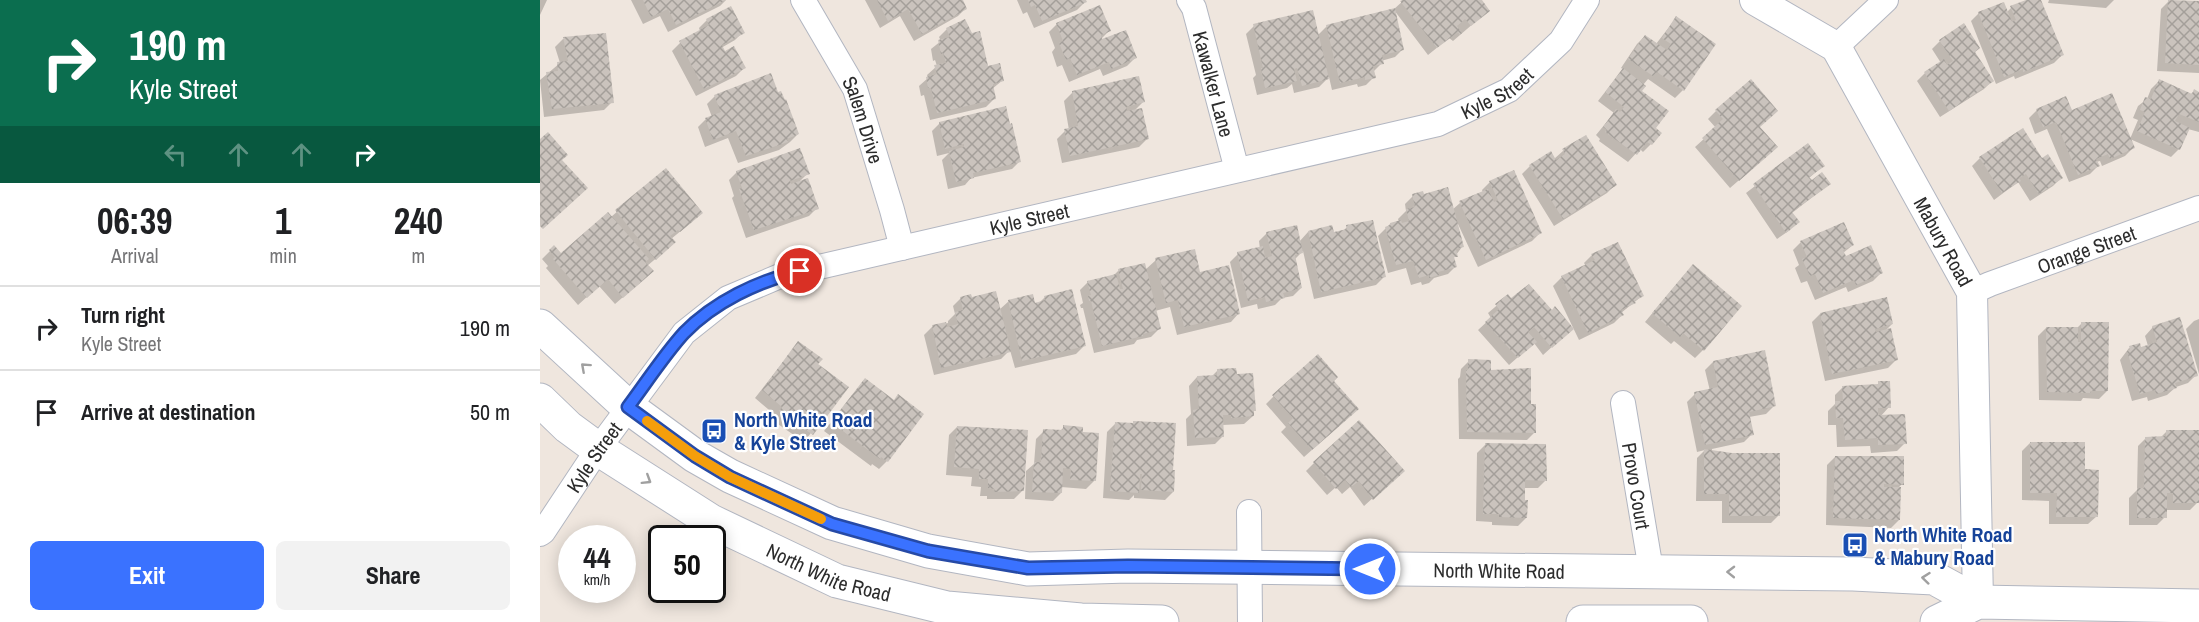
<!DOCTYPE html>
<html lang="en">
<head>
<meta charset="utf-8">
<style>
  body { margin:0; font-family:"Archivo Narrow",sans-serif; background:#f2f2f2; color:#202124; height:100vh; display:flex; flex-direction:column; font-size:22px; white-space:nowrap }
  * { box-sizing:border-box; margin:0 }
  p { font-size:20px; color:#757577 }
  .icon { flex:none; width:33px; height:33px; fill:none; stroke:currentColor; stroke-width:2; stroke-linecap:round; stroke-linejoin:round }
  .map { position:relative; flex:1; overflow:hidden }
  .sheet { display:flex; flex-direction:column; background:#fff; width:540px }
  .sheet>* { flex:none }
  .guide { background:#0b6e4f; color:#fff; overflow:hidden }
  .speed { position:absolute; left:18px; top:525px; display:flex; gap:12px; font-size:30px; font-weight:700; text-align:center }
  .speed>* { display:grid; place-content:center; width:78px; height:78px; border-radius:50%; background:#fff; box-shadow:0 3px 15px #0003; line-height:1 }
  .speed small { font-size:15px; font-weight:400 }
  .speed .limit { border:3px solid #111; border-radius:9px; background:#fff; color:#111 }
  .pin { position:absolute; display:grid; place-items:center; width:51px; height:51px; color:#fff; margin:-26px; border:3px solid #fff; border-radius:50%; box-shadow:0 2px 6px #0007 }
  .me { position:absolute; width:66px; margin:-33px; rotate:270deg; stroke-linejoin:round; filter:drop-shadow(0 0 4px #0008) }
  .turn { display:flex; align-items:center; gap:21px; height:126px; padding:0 30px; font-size:27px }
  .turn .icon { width:78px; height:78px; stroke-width:2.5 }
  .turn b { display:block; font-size:42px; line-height:51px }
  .lanes { display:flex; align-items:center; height:57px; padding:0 30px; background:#0003; justify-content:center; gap:30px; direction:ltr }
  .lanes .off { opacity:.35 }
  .eta { display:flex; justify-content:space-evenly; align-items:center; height:102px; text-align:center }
  .eta b { font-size:36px; font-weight:700; line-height:42px }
  .cta { display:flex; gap:12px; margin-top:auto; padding:12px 30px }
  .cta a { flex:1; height:69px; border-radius:9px; background:#3a72ff; color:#fff; font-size:24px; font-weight:700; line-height:69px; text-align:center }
  .cta a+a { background:#f2f2f2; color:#202124 }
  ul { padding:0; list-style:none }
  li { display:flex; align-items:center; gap:18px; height:84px; padding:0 30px; border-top:2px solid #e0e0e0 }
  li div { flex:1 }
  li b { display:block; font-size:22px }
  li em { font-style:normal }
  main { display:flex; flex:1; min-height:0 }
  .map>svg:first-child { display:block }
  .shadow { fill:#0003 }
  .building { fill:url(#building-cross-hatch) }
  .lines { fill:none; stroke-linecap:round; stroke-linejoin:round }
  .minor-casing { stroke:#b2b6c1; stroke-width:26 }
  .tertiary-casing { stroke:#b2b6c1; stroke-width:32 }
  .secondary-casing { stroke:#b2b6c1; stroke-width:35 }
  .minor { stroke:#fff; stroke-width:24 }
  .tertiary { stroke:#fff; stroke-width:30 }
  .secondary { stroke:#fff; stroke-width:33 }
  .oneway { stroke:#a0a0a0 }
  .route-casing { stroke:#264aa6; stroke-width:15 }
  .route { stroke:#3a72ff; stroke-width:10 }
  .slow { stroke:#f59e0b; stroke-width:10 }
  .labels { text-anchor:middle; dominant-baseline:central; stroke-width:4.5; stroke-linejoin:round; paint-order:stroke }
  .street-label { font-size:20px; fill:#2c2c2c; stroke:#fff }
  .transit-label { font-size:20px; font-weight:bold; fill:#164399; stroke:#fff; text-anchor:start }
</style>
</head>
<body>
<main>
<section class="sheet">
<div class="guide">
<div class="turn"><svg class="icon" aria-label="right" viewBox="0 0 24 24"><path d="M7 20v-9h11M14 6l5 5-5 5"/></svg><div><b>190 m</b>Kyle Street</div></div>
<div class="lanes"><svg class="icon off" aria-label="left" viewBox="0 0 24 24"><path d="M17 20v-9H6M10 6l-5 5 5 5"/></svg><svg class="icon off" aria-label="ahead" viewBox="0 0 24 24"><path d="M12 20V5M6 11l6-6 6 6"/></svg><svg class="icon off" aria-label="ahead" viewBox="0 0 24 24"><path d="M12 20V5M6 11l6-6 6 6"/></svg><svg class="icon" aria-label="right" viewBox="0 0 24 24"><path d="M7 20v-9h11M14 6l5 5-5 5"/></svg></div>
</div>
<div class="eta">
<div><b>06:39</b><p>Arrival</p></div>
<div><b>1</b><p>min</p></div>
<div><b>240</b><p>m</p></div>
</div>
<ul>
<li><svg class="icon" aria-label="right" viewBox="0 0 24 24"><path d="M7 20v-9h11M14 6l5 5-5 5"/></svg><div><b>Turn right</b><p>Kyle Street</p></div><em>190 m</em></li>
<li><svg class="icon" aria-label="arrive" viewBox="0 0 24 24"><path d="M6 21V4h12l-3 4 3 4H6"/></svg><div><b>Arrive at destination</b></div><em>50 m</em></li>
</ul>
<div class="cta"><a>Exit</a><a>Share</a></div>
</section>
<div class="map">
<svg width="1659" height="622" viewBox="0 0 1659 622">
  <defs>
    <pattern id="building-cross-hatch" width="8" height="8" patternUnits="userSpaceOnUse" patternTransform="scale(1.5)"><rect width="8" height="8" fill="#cac3bd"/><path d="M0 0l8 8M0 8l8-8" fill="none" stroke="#a49f9a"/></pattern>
  </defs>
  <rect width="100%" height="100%" fill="#efe6de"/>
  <path class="shadow" d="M0 0H7L0 15Z
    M91 0H186L180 6 128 32 120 16 103 24Z
    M325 0H421L426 8 418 16 374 41 360 16 340 28Z
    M477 0H544L545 2 537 10 494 28 487 12 483 14Z
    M864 0H940L948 11 913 41 909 38 888 55 854 10 863 49 855 57 841 61 842 63 834 71V77L826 85 818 87 817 84 792 90 789 77 779 87 754 93 752 84 747 88 717 95 713 78 716 75 706 34 714 26 777 36 787 26 853 10Z
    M1490 0H1500L1522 55 1514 63 1475 79 1474 76 1456 84 1431 21 1439 13 1467 12 1471 8Z
    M1509 0H1574L1566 8 1508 3Z
    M1629 1 1659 2V73L1617 71 1621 9Z
    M190 8 203 32 195 40 181 48 184 53 204 68 196 76 156 96 132 51 140 43 160 31 159 28 167 20Z
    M1136 18 1143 90 1135 98 1108 79 1103 85 1100 91 1114 129 1111 144 1103 152 1100 149 1088 162 1059 141 1060 139 1056 135 1074 113 1058 101 1083 69 1081 68 1097 44 1105 36 1116 44Z
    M517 24 569 31 557 43 595 58 587 66 563 76 560 69 529 82 522 65 517 67 512 52 515 48 509 32Z
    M407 29 431 34 447 68 463 80 452 89 454 99 446 107 390 120 384 95 381 96 379 86 388 78 387 75 397 66 395 60 393 61 391 49 401 41 399 37Z
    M65 35 72 102 64 110 4 117 0 80 20 63 15 47 23 39Z
    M1400 41 1452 81 1444 89 1400 117 1377 81 1385 73 1401 63 1392 49Z
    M598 78 603 102 594 111 607 139 599 147 522 163 517 139 525 131 529 130 524 101 532 93Z
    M1619 81 1650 95 1654 91 1659 93V132L1648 129 1639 149 1631 157 1590 139 1598 120 1593 118 1598 106 1607 99 1611 89Z
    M237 94 258 134 250 142 239 150 198 163 188 138 165 147 158 127 166 119 172 117 167 104 175 96Z
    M1497 110 1531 112 1593 148 1585 156 1562 166 1560 161 1556 162 1558 166 1550 174 1529 182 1507 129 1495 134 1489 118Z
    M1176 111 1219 127 1228 155 1190 188 1155 147 1176 128 1168 119Z
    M400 123 480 161 472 169 431 178 425 185 408 189 402 160 409 153 397 156 392 131Z
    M1483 130 1502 160 1521 178 1513 186 1490 201 1478 182 1454 200 1432 166 1440 158Z
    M1268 145 1283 166 1269 178 1271 182 1289 184 1252 213 1250 230 1237 239 1206 193Z
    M1023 151 1075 185 1067 193 1014 226 982 174 990 166 1014 159Z
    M125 170 153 221 131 239 126 250 107 266 104 279 75 304 59 286 38 305 6 268 8 266 2 259 14 247 21 255 71 217Z
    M197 172 268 173 258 183 277 208 269 216 206 238 192 198 194 196 189 180Z
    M950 182 1000 233 992 241 938 267 918 224 916 225 922 247 913 259 916 266 908 274 894 278 889 283 882 285 881 282 871 285 866 268 848 273 838 236 850 224 859 222 858 219 866 211 865 204 873 196 912 210 920 203 943 193 942 190Z
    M807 227 844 277 836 285 774 299 763 251 754 260 761 288 753 296 742 298 735 305 718 309 717 304 701 308 690 262 698 254 720 249 719 241 727 233 759 242 768 232 793 234 802 232Z
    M1261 242 1313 245 1303 253 1305 258 1341 273 1333 281 1308 292 1306 287 1275 300 1267 281 1261 283 1255 268 1259 265 1253 250Z
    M1052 255 1102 296 1081 313 1082 315 1074 323 1039 340 1013 286 1021 278 1046 266 1044 263Z
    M616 260 659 274 699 313 691 322 637 335 630 307 615 311 619 329 611 337 597 340 594 344 554 353 543 308H541L540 305 543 303 540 290 548 282 573 276 579 270H605Z
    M1145 274 1163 350 1155 358 1134 341 1131 344 1105 322Z
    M968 296 1024 336 1003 355 994 343 969 365 938 330 951 318 948 313Z
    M505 297 544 346 536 354 475 368 470 350 461 359 394 375 384 335 392 327 408 323V321L415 314 413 306 421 298 459 310 469 301 499 303Z
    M1280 314 1352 324 1345 331 1356 360 1348 368 1285 381 1272 322Z
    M1659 319V374L1646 329 1654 321Z
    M1542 323 1567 391 1559 399 1543 398 1541 401 1499 400 1498 336 1506 328 1536 329Z
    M1613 327 1656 375 1648 383 1636 387 1627 395 1608 401 1607 397 1592 401 1580 360 1589 348 1600 349 1608 346 1605 336Z
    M258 343 276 365 306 387 264 442 232 420 235 415 215 398Z
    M929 361 949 372 989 406 995 432 987 440 919 439 918 379 920 377 921 369Z
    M1173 362 1234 406 1226 414 1209 417 1212 434 1204 442 1172 449V453L1239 515 1231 523H1182V501H1156L1157 458 1165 450 1157 452 1147 402 1155 394 1170 391 1165 370Z
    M678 370 713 412V416L704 424 682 425 683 436 675 444 647 446 646 419 651 414 649 386 657 377H671Z
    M325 380 347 461 339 469 332 464 331 466 284 431Z
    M792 381 809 417 764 457 741 432 746 427 726 404 734 396Z
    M1339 383 1349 407 1340 417 1365 443 1357 451 1331 453 1330 446 1297 447 1296 425H1288V411L1295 404V395L1303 387 1336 386Z
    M575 424 632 472 633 492 625 500 594 498V495L589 500 563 498 567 432Z
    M417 427 482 491 474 499H447V496H440L441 487 431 486 432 477 406 475 409 435Z
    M524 427 554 481 546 489 521 487V493L513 501 485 499 486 471 494 464 496 439 504 431 519 432Z
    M1627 431 1658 502 1650 510H1625V517L1617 525H1589V498L1597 490 1598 446 1606 438H1620Z
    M1490 443 1544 471 1557 516 1548 524H1509V501L1482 500V451Z
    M945 445 1006 480 998 488H984L986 518 978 526 952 525V522L936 521 937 453Z
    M1295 457 1362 484 1359 487V520L1351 528 1286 525 1287 465Z
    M774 463 855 478 824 506 810 487 802 494 796 487 787 495 766 471Z"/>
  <path class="building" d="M103 0H186L136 25 128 9 111 17Z
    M337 0H423L427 9 382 34 368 9 348 21Z
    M488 0H546L547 2 502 21 495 5 491 7Z
    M862 0H942L950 11 931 26 925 19 917 26 922 33 920 35 918 32 897 48 860 1Z
    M1486 0H1501L1524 55 1483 72V69L1464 77 1438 12 1464 2 1472 22 1476 20 1470 6Z
    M1628 0 1659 1V65L1625 63Z
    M560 5 571 31 561 35 562 39 586 30 597 58 571 69 569 62 537 75 530 58 526 60 519 43 523 41 516 23Z
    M191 6 205 33 182 45 185 51 194 46 206 68 164 89 139 41 169 25 166 19Z
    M855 8 864 50 842 55 844 64 833 66 836 78 825 80V77L800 83 786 25Z
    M773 10 789 79 762 86 757 68 754 69 757 81 725 88 721 68H723L713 24Z
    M1136 16 1176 44 1144 91 1117 72 1113 76 1088 59 1105 35 1127 50 1131 44 1122 38Z
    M425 19 432 33 440 31 448 66 460 63 464 81 453 84 456 99 397 113 391 88H388L386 77 397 74 394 65 406 63 403 53 401 54 398 40 410 37 406 28Z
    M1424 23 1440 48 1435 52 1454 81 1409 111 1384 72 1404 59 1407 65 1413 61 1399 40Z
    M66 33 74 103 12 109 6 72 18 71 17 62 28 61 23 37Z
    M1083 68 1106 86 1102 91 1129 111 1116 128 1122 133 1112 145 1107 142 1097 155 1065 132 1067 130 1063 127 1076 109 1080 112 1084 107 1065 92Z
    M231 73 238 92 241 91 245 100 246 99 259 134 247 139 248 142 206 156 196 131 173 140 165 118 181 112 174 95Z
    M599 76 605 102 586 107 587 111 602 108 609 139 530 156 524 129 538 126 532 91Z
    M1211 79 1238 111 1220 127 1238 147 1199 181 1162 138 1183 119 1175 110Z
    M1619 79 1652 94 1654 89 1659 92V122L1639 114 1635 121 1650 128 1640 150 1597 131 1605 112 1600 110 1605 97 1611 99Z
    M1572 93 1595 148 1570 159 1568 154 1556 159 1560 166 1538 175 1516 122 1503 127 1496 109 1526 96 1532 110Z
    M466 106 470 124 472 123 481 162 433 173 434 178 416 182 409 151 424 147V144L405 149 399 122Z
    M1483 128 1502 158 1508 154 1523 178 1499 194 1486 174 1479 178 1481 181 1462 193 1439 157Z
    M8 132 28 155 22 160 48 188 3 229 0 226V139Z
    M1046 135 1077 185 1023 219 989 165 1011 151 1016 160 1025 154 1022 149Z
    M1268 143 1285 166 1269 177 1272 180 1282 172 1291 184 1252 212 1260 222 1246 233 1213 184Z
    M260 148 270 174 250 181 251 184 268 178 279 209 214 230 199 189 202 188 196 171Z
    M126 168 163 213 140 232 138 230 130 236 136 242 116 260 75 210Z
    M974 170 1002 233 946 260 919 201 948 189 954 202 958 200 949 181Z
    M908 187 924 247 916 249 918 257H914L917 267 898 272 899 275 889 278V275L879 278 873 261 856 265 845 227 850 225V223L861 220 862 223 869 221 866 209 875 207 872 194 883 191 884 194Z
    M68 212 109 259 105 262 114 271 83 298 68 279 47 298 13 259 15 257 9 250 14 245 21 253Z
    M833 220 846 277 781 292 768 231 792 225 794 232 807 229 806 225Z
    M1304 222 1314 245 1303 250 1306 256 1331 245 1343 273 1316 285 1314 280 1283 293 1275 274 1270 276 1262 259 1267 257 1260 241Z
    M757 225 763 253 755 255 762 288 743 293 745 298 726 302 725 297 708 301 697 252 723 246 725 258 732 256 726 232Z
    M1078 242 1104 296 1094 301 1096 303 1081 310 1084 315 1048 333 1021 276 1055 260 1051 254Z
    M655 249 660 272 689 265 700 314 644 327 638 300 626 303 615 258Z
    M605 263 621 329 603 334V336L562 346 551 301H549L548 296 551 295 547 281 576 274 580 289H583L578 269Z
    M1153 264 1202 306 1164 351 1143 333 1140 337 1112 313Z
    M989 284 1012 310 1015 306 1034 329 1012 348 994 327 988 332 997 342 978 358 945 322 959 309 955 304 968 294 971 298Z
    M532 289 546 346 482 361 468 300 493 294 495 303 505 300 504 296Z
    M456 291 471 352 401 368 392 325 406 322 407 327 418 324 415 312 423 310 420 297 431 294 432 297Z
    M1347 297 1353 324 1335 329 1336 332 1351 328 1358 360 1292 374 1280 313Z
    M1640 317 1658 376 1635 383 1637 388 1616 394 1615 390 1600 394 1587 351 1590 350 1589 346 1600 343 1601 347 1617 342 1612 326Z
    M1541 322H1569L1568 391H1550L1551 393 1507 392 1506 327H1538V342H1541Z
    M258 341 283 359 278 364 309 387 273 435 239 411 242 407 222 390Z
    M1225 350 1236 406 1209 412 1214 435 1165 445 1154 392 1178 387 1173 361Z
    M778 354 798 377 794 381 819 409 772 450 748 423 753 418 732 395Z
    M928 359 951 360V370L991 368V404H996V433L927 432 926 370H928Z
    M696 368 697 374 713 373 716 411H714V416L691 418V415H683L684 437 655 438 653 410 659 409 657 376 677 375V369Z
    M325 378 354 400 358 394 384 414 348 462 341 457 340 459 291 422Z
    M1338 381H1350L1351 408H1338V415L1365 414 1367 444 1338 445V438L1305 440 1303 418H1296L1295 401H1303L1302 386 1338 384Z
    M819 420 865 471 833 500 819 481 811 487 805 480 796 489 773 462Z
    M593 421 636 423 633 470H635L634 492 601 490 602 474H600L599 493 570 491 575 422 593 423Z
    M523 425 543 427V432L559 433 556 481 530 480 531 469 523 468 522 493 492 492 494 462H501L503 429 523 430Z
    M417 426 488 430 484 491 454 492 455 489 448 488V479H439V469L414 467Z
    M1626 430H1659V503H1633V493H1627V518H1597V488H1604L1605 437 1626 436Z
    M1490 442H1545V469L1559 470 1558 517H1516L1517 493H1490Z
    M945 443 1006 444 1007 481 985 480V500H988L987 518 959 517V514H943Z
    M1164 449 1192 453H1240V516H1189V494H1164Z
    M1295 456H1364V485L1344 484V487H1361L1360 520 1293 518Z"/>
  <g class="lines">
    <g class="minor-casing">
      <g id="minor">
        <path id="s1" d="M263 0 315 89 352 210 362 248"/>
        <path id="s2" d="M649 0 654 8 697 170"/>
        <path d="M1296 47 1346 0"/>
        <path id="s3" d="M1432 292 1450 284 1659 208"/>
        <path id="s4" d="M1083 403 1111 570"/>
        <path d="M709 512 710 622"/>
        <path id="s5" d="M0 534 3 532 58 449 144 333 188 298 240 276 898 124 969 90 1021 41 1047 0"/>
      </g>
    </g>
    <g class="tertiary-casing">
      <g id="tertiary">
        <path id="s6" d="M1215 0 1296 47 1432 292 1438 602"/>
      </g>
    </g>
    <g class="secondary-casing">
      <g id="secondary">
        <path id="s7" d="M0 326 88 407 155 456 190 476 292 523 388 551 488 569 588 566 1313 574 1394 578 1438 602"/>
        <path id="s8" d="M0 400 28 427 58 449 171 521 297 581 407 608 541 620 622 622"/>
        <path d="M1043 622H1151"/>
        <path d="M1397 622 1438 602 1659 606"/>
      </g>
    </g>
    <use href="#minor" class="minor"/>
    <use href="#tertiary" class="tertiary"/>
    <use href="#secondary" class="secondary"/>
  </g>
  <defs><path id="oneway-chevron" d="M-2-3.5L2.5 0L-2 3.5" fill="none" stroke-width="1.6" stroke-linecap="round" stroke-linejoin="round" transform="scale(1.5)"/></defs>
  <g class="oneway">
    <use href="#oneway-chevron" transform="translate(45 367) rotate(-138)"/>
    <use href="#oneway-chevron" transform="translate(107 480) rotate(32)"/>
    <use href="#oneway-chevron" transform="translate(1191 572) rotate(-179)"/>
    <use href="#oneway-chevron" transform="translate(1386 578) rotate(-174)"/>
  </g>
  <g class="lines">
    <g class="route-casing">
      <path id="route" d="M260 271C218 281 174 302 144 333 124 355 106 383 88 407L155 456 190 477 292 524 388 551 488 568 588 566 830 569"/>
    </g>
    <use href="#route" class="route"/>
    <path class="slow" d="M107 421 155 456 190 477 281 519"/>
  </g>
  <defs>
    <g id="bus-square" transform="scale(1.35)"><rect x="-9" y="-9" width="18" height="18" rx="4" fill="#1a4fb4" stroke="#fff"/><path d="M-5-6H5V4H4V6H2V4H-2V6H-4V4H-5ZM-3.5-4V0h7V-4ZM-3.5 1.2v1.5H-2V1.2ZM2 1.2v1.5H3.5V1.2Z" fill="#fff"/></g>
  </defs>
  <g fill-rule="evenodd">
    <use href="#bus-square" x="174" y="431"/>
    <use href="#bus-square" x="1315" y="545"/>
  </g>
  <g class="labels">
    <g class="street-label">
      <text stroke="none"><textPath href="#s2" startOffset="88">Kawalker Lane</textPath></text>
      <text stroke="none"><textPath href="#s5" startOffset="1102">Kyle Street</textPath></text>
      <text stroke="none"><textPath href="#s1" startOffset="135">Salem Drive</textPath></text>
      <text stroke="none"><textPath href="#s5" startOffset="616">Kyle Street</textPath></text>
      <text stroke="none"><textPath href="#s6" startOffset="316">Mabury Road</textPath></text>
      <text stroke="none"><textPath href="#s3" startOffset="122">Orange Street</textPath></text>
      <text stroke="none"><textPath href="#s5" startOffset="94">Kyle Street</textPath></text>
      <text stroke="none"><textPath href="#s4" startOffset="84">Provo Court</textPath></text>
      <text stroke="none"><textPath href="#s8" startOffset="339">North White Road</textPath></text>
      <text stroke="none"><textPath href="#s7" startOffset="1028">North White Road</textPath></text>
    </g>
    <g class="transit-label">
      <text x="194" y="419">North White Road<tspan x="194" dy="23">&amp; Kyle Street</tspan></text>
      <text x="1334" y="534">North White Road<tspan x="1334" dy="23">&amp; Mabury Road</tspan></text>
    </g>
  </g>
</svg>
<div class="speed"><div>44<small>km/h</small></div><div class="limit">50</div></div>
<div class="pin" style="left:260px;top:271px;background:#d93025"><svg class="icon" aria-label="arrive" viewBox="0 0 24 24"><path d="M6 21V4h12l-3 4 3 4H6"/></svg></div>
<svg class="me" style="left:830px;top:569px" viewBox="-20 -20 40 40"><circle r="17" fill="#3a72ff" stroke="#fff" stroke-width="3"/><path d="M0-11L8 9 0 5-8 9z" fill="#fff"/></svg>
</div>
</main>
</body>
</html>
